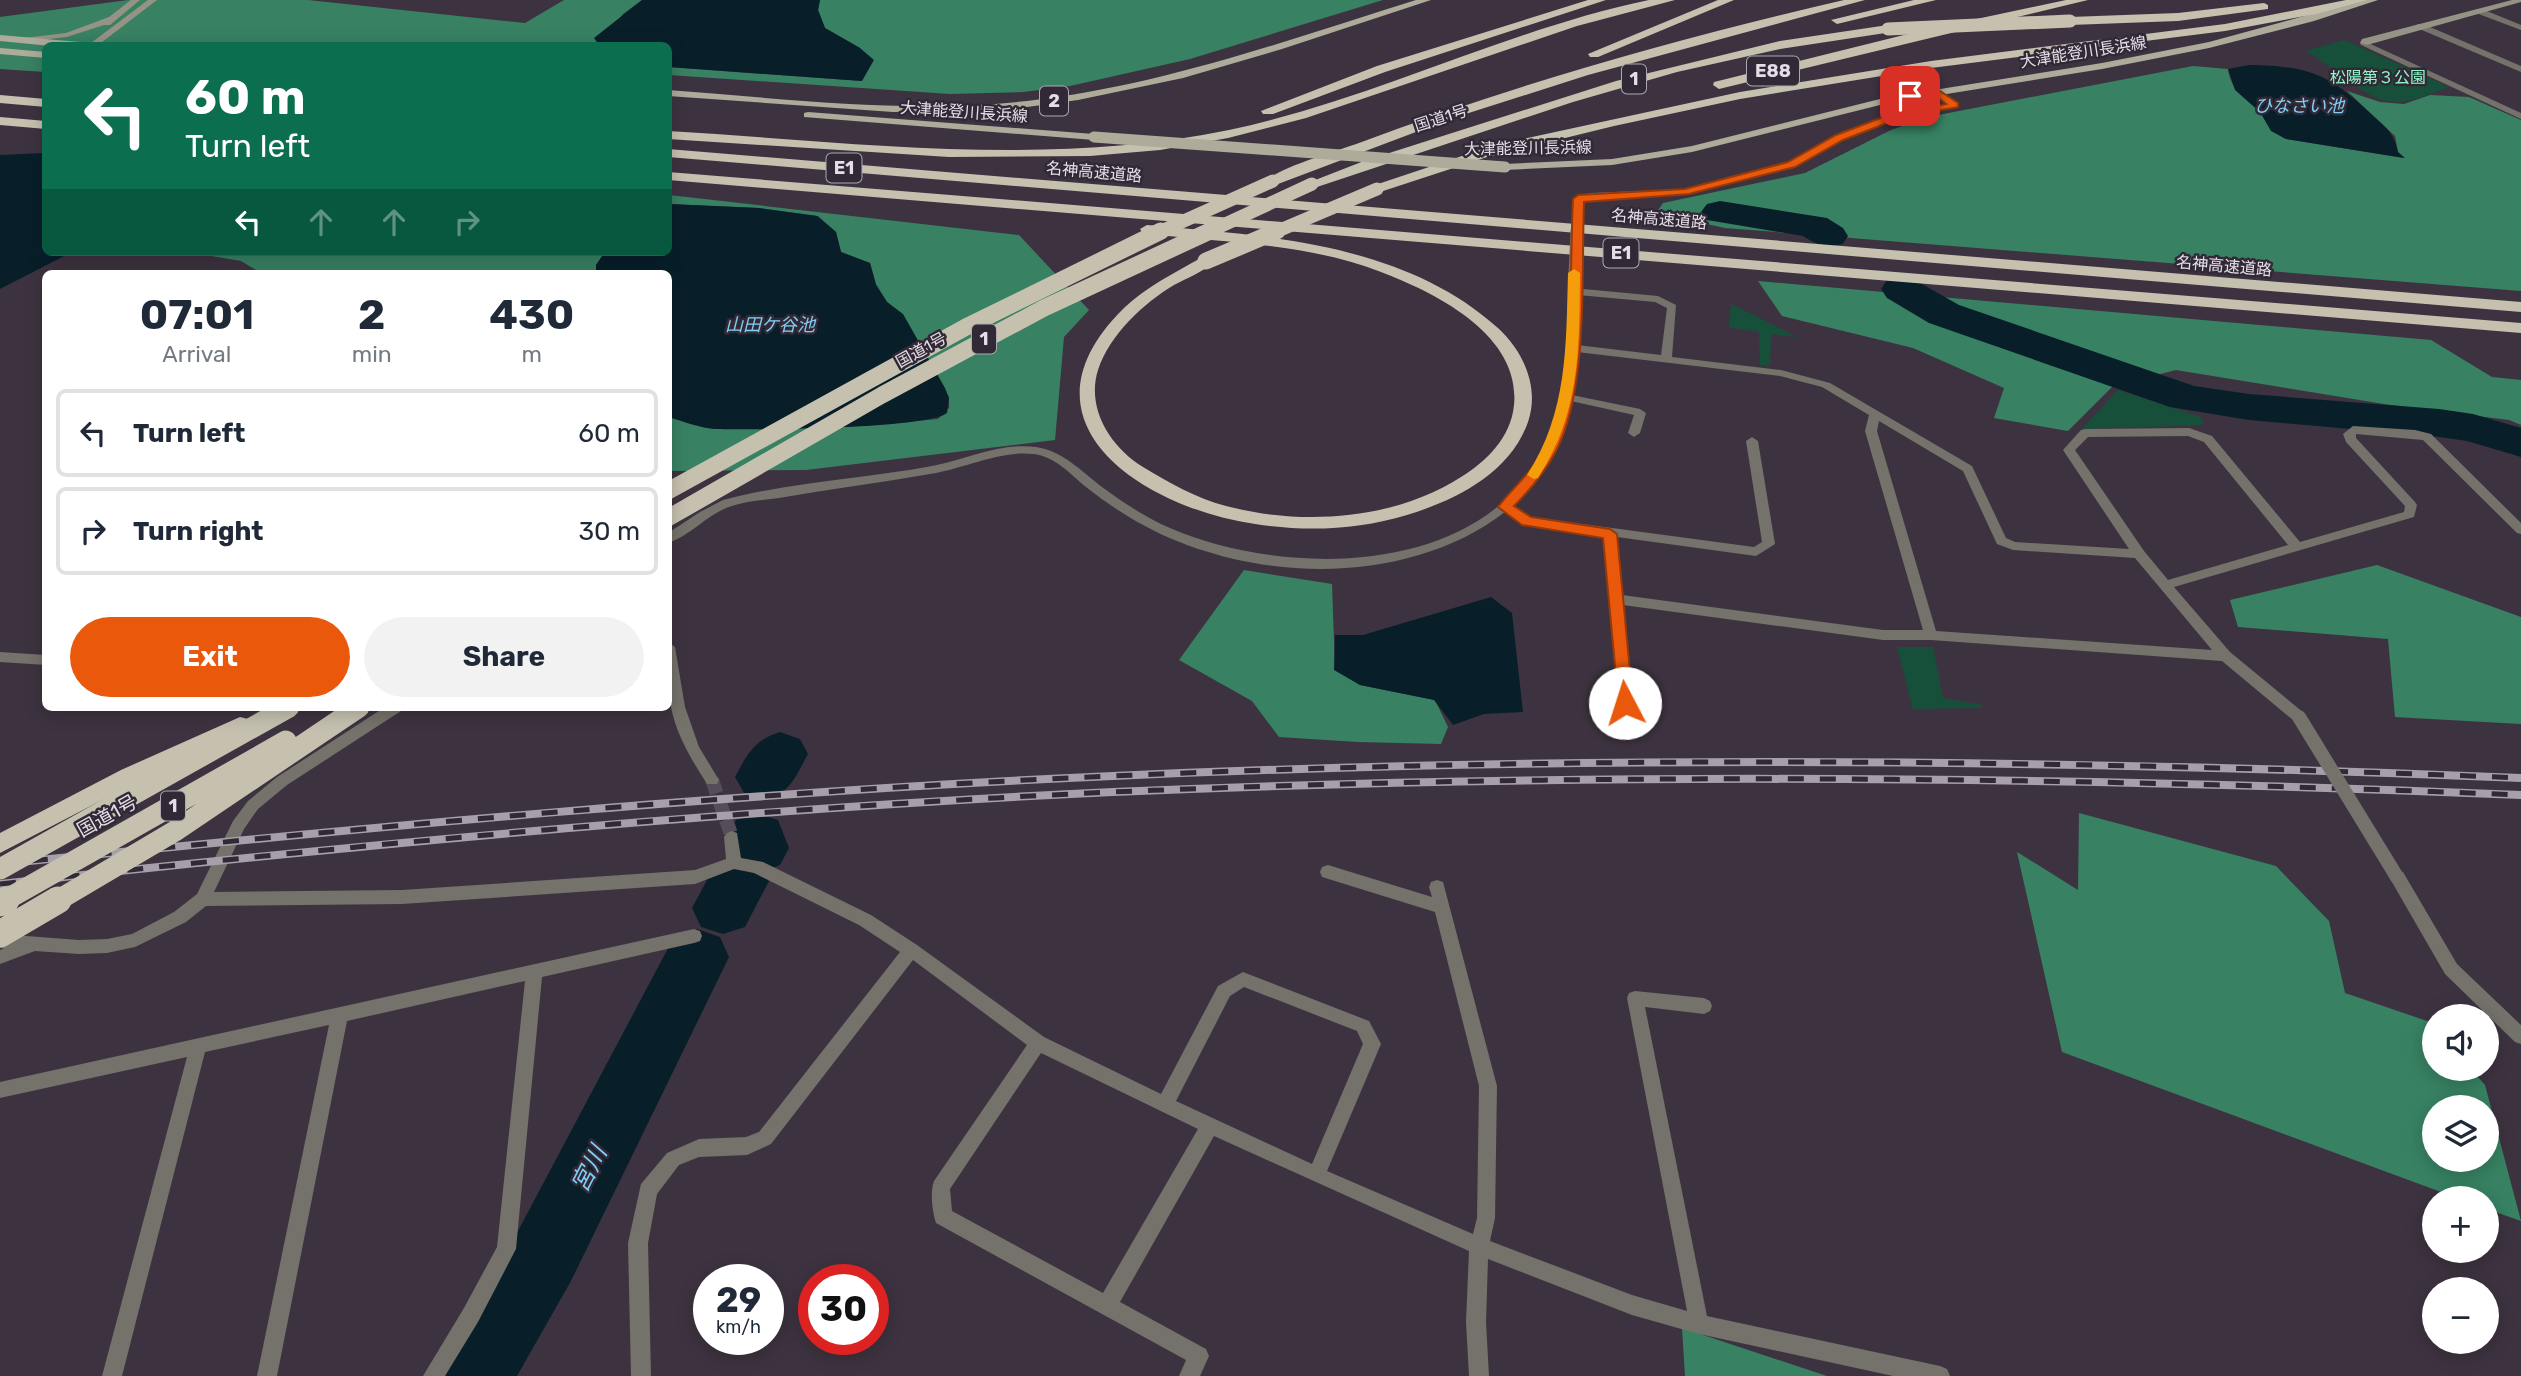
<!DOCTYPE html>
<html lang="en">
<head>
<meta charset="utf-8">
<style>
  body { margin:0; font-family:Rubik,"Noto Sans JP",sans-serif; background:#f2f2f3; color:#1f2937; height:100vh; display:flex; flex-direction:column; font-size:26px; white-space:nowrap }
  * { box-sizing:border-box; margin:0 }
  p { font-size:23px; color:#747a83 }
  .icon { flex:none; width:38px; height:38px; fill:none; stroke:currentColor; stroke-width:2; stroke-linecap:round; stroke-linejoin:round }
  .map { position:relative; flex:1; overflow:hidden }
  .details { position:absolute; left:42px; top:270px; width:630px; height:441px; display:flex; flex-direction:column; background:#fff; border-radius:10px; box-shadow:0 4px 18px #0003 }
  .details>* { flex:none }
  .hud { position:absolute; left:42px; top:42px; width:630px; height:214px; border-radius:10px; box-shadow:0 4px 18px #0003; background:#0b6e4f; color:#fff; overflow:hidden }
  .fabs { position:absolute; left:2422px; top:1004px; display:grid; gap:14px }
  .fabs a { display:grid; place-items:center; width:77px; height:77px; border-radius:50%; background:#fff; box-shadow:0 4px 18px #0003; font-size:35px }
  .speed { position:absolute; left:693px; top:1264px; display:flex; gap:14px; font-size:35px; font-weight:700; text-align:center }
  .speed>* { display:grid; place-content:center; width:91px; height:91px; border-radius:50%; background:#fff; box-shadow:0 4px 18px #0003; line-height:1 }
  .speed small { font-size:18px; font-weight:400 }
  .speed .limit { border:10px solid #d22; background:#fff; color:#111 }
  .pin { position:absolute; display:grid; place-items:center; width:60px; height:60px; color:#fff; margin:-30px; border-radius:14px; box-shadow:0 4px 10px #0006 }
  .me { position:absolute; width:77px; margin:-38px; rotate:355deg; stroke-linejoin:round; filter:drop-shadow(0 0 5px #0008) }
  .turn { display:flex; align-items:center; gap:24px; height:147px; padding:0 28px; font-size:32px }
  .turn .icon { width:91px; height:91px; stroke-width:2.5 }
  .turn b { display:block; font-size:49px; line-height:60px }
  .lanes { display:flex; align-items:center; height:66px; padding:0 28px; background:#0003; justify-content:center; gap:35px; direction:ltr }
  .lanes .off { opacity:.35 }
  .eta { display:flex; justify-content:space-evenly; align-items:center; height:119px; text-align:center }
  .eta b { font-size:42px; font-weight:700; line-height:49px }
  .action { display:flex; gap:14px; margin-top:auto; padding:14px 28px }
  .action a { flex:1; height:80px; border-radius:42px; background:#ea580c; color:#fff; font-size:28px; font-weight:700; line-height:80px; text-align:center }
  .action a+a { background:#f2f2f3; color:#1f2937 }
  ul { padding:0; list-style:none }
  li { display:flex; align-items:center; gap:21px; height:88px; margin:0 14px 10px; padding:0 14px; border:4px solid #e0e1e3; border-radius:10px }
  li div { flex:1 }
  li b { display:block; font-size:26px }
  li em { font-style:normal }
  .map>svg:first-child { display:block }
  .green { fill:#17503a }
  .forest { fill:#388263; fill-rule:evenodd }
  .water { fill:#081f2a }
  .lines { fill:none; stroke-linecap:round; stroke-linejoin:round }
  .river { fill:#081f2a; fill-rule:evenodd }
  .street-tunnel { stroke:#564d59; stroke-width:14; stroke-dasharray:14 7; stroke-linecap:butt }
  .street { fill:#74726a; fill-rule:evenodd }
  .secondary { fill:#959286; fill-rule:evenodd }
  .primary { fill:#afab9b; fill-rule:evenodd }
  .highway { fill:#c6c1af; fill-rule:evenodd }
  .rail-casing { stroke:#a79fa9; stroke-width:8 }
  .rail { stroke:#322936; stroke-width:5; stroke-dasharray:16; stroke-linecap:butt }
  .street-bridge-far2 { stroke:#74726a; stroke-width:9 }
  .street-bridge-far1 { stroke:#74726a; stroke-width:11 }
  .street-bridge { stroke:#74726a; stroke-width:14 }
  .primary-bridge { stroke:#afab9b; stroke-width:11 }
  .highway-bridge-far3 { stroke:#c6c1af; stroke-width:13 }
  .highway-bridge-far2 { stroke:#c6c1af; stroke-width:17 }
  .highway-bridge-far1 { stroke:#c6c1af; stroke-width:21 }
  .highway-bridge { stroke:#c6c1af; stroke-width:27 }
  .route { fill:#ea580c; stroke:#983908; stroke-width:2 }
  .slow { fill:#f59e0b }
  .labels { text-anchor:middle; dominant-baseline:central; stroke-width:5; stroke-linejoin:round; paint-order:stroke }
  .far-street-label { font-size:16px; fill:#e5dee7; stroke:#322936 }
  .far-park-label { font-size:16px; fill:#90f9ca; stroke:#322936 }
  .shield { fill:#322936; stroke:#afa8b2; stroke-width:2 }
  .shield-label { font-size:18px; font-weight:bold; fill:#e5dee7 }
  .far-water-label { font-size:18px; font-style:italic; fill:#80cdf5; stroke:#322936 }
  .street-label { font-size:19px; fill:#e5dee7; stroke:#322936 }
  .near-water-label { font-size:24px; font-style:italic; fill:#80cdf5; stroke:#322936 }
</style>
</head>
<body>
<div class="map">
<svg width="2521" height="1376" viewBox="0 0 2521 1376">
  <rect width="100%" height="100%" fill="#3d3340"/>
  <path class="green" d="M2344 40 2449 87C2434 92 2417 100 2401 102 2368 106 2334 65 2305 51Z
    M1731 304 1797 337 1771 334 1770 366 1760 365 1759 332 1729 327Z
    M2118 390 2201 417 2203 425 2082 429Z
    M1897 647H1933L1943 698 1982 705V708L1913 709Z"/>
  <path class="forest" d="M128 0H308L525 23 564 0H642L623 14 599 45 46 46 45 72 0 69V17Z
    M820 0H1383L1190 59 1070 86 1023 92 950 94 669 75 668 67 862 81 860 48 825 28 818 10Z
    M2193 66 2228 69C2231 91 2245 97 2260 112 2273 125 2265 128 2286 139L2403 158 2398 152 2395 136 2347 91 2380 102 2404 104 2430 95 2469 97 2521 120V291L1725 228 1656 213 1663 203 1805 173 1891 130 1928 117Z
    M669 195 1019 235 1089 310 1064 337 1055 440 806 470 669 471 668 417 714 429 861 426 938 419 949 408V398L903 315 887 302 876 284 870 263 841 252 836 232 818 216 759 208 669 204Z
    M188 252H605L596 265V273H261L241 261Z
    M1758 281 2431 340 2492 377 2521 380V425L2509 420 2384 404 2176 370 2113 386 2068 431 1994 418 2004 388 1913 348 1782 316Z
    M2377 565 2521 617V724L2395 717 2388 639 2238 627 2230 600Z
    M1244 570 1332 584 1335 670 1360 685 1435 700 1448 727 1441 744 1358 742 1279 737 1252 701 1179 660Z
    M2079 813 2276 866 2329 921 2345 993 2430 1022 2434 1026V1069H2471L2485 1085 2521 1221 2487 1209V1199H2460L2062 1052 2017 852 2078 890ZM2434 1108H2487V1160H2434Z
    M1682 1328 1827 1376H1685Z"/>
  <path class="water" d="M642 0H820L818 10 825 28 860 48 874 60 862 81 669 67 668 46 599 45 594 38Z
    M2249 65C2309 66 2328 73 2371 114 2386 128 2394 132 2398 152L2405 158 2286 139 2271 131 2260 112 2235 90 2228 69Z
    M45 153 46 252H72L0 289V155Z
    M669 204 759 208 817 216 836 232 841 252 870 263 876 285 887 302 903 314 945 388 949 398 947 413C927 429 751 430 716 429 700 428 684 422 669 417L668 273H596V265L605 252H668Z
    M1491 597 1512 613 1523 712 1484 714 1453 725 1434 700 1360 685 1334 670 1335 635H1363Z"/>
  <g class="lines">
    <path class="river" d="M1720 201 1827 218 1843 228 1848 236 1843 244C1826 248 1817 245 1803 236L1707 220 1701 212 1707 204Z
      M1901 277 1915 280 1959 305 2194 386 2249 394 2439 409 2473 414 2521 428V457L2467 441 2439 437 2249 420 2170 407 1929 323 1887 298 1881 289 1887 280Z
      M780 732 800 739 808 754C791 786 783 806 744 793L735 777C748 753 754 740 780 732Z
      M757 813 778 820 789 848 780 865 764 871 769 881 745 927 723 934 701 927 692 908 716 863 734 857 727 837 736 820Z
      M697 929 720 937 729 957 571 1281 517 1376H434L445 1348 519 1229 674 937Z"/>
    <path class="street-tunnel" d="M712 780 732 837"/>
    <path class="street" d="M2476 9H2482L2521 25V30L2476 13Z
      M2417 24H2423L2521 66V72L2417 28Z
      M2364 41 2521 113V119L2361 45 2360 43Z
      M1934 90H1940L1959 105 1900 117 1843 139 1794 166 1689 194 1591 199 1583 201 1581 206 1573 204 1575 197 1591 193 1686 189 1788 162 1837 135 1895 113 1948 104 1934 94Z
      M1573 288 1658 296 1676 305 1672 357 1781 370 1830 383 1972 466 2006 538 2015 542 2129 549 2063 450 2081 430 2085 429 2189 428 2212 436 2300 542 2404 512 2405 506 2346 442 2343 434 2353 426 2415 430 2431 434 2521 523V534L2517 533 2423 440 2356 434V438L2415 502 2417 505 2414 517 2174 587 2230 652 2304 713 2306 717 2304 721H2294L2222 661 1931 640H1883L1623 605 1632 703 1630 707H1620L1618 703 1604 536 1527 525 1505 512C1402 591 1237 583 1129 517 1114 508 1100 498 1086 487 1070 474 1055 456 1033 454 1001 450 962 469 930 474 880 483 829 489 779 498 764 500 747 501 732 506 708 513 692 535 668 543V533L700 512 723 500C790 482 863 479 932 466 965 460 1001 442 1036 447 1063 451 1081 471 1102 487 1124 503 1146 518 1170 528 1285 578 1482 578 1545 447 1568 400 1567 342 1568 291ZM1578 295 1655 302 1667 308 1661 355 1577 345ZM1577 352 1780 376 1822 387 1869 415 1865 431 1923 630H1883L1622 595 1617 537 1756 556 1775 544 1758 441 1752 437 1746 441 1762 542 1754 547 1530 517 1513 506C1545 481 1563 440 1571 401L1634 415 1628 433 1634 437 1640 433 1646 413 1640 409 1572 395ZM1879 421 1963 471 1997 544 2013 550 2135 558 2212 650 1936 631 1877 431ZM2188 436 2204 442 2288 545 2168 580 2144 551 2075 450 2088 437Z
      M668 642 675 647 685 707 699 747 719 780 717 784H707C689 756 671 726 669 692 667 676 668 659 668 642Z
      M0 652 46 655V665L0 662Z
      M385 707H403L401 711 287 785 258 809 244 829 214 892 402 890 695 870 726 859 724 837 727 833 732 831 737 833 741 858 763 862 871 915 917 945 1044 1037 1161 1094 1218 986 1243 972 1369 1021 1381 1044 1327 1171 1473 1234 1477 1218 1479 1086 1435 912 1322 877 1320 872 1322 867 1328 865 1432 897 1429 887 1431 882 1437 880 1443 882 1497 1086 1495 1218 1490 1241 1632 1295 1687 1311 1627 998 1629 993 1635 991 1704 998 1710 1001 1712 1006 1710 1011 1704 1014 1645 1007 1707 1316 1940 1366 1947 1369 1950 1376H1893L1699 1334 1632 1315 1488 1259 1486 1322 1489 1376H1469L1466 1322 1469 1251 1214 1136 1120 1302 1206 1349 1209 1356 1200 1376H1179L1186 1360 936 1223C932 1211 930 1192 934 1181L1027 1045 913 960 771 1144 747 1155 699 1157 679 1165 657 1194 648 1243 651 1376H631L628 1243 641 1184 667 1153 699 1139 746 1137 759 1132 900 952 859 925 754 873 734 869 695 884 402 904 206 906 186 922 135 947 107 953 79 954 35 951 0 964V950L4 948H0V934L79 940 107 939 132 934 174 912 197 894 233 821 248 801 277 777ZM1244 987 1357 1031 1363 1044 1312 1164 1176 1101 1230 996ZM1041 1053 1198 1129 1103 1293 952 1211 950 1189Z
      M2397 870 2403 872 2457 964 2521 1025V1044L2515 1042 2445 974 2389 877 2391 872Z
      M694 929 700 931 702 936 700 941 694 943 542 977 516 1249 478 1322 445 1376H423L464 1308 497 1247 525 981 347 1021 277 1376H257L329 1025 205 1052 122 1376H102L187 1057 0 1098V1082Z"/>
    <path class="secondary" d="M131 0H140L110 25H104L67 37 24 42 20 40 24 38 66 33 109 17Z
      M148 0H157L97 46H87Z
      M2512 0H2521V2L2367 45 2360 43 2362 39Z"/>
    <path class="primary" d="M1416 0H1431L1282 49 1183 78 1078 100 1027 107 982 111 893 112 668 96V90C788 99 908 114 1027 101 1161 86 1288 40 1416 0Z
      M2363 0H2378L2314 21 2209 48 2102 69 1884 104 1692 152 1612 165 1505 170 1499 167 1505 164 1612 159 1692 146 1884 98 2102 63 2209 42Z
      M0 35 91 43 96 46H51L0 41Z
      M0 48 46 52V58L0 54Z
      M808 112 1094 134 1100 137 1094 140 804 117V113Z"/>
    <path class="highway" d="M1588 0H1606L1385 72 1273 114H1263L1261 111 1377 66Z
      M1649 0H1675L1577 26 1306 118 1228 138 1160 150 1090 156 949 157 668 139V131C854 142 1045 168 1229 130 1372 100 1505 30 1649 0Z
      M1718 0H1734L1598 57H1590L1588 54Z
      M1844 0H1865L1588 75 1453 118 1278 184H1268L1266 181C1280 167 1337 151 1359 143 1517 84 1679 38 1844 0Z
      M1914 0H1936L1837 24 1831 20Z
      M2066 0H2088L1719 89 1713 85 1714 82 1920 31Z
      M2346 0H2367L2316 14 2225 31 1931 68 1740 99 1614 126 1487 157 1377 193 1370 189 1372 186 1495 145 1740 92 1931 61 2225 24Z
      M2264 3 2268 5V9L2178 21 2070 25 2064 21 2070 17 2178 13Z
      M1888 25 1892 26V32L1780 49 1677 72 1573 102 1317 187H1307L1305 184 1364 161 1616 81 1780 41Z
      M0 95 46 99V107L0 103Z
      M0 117 46 121V129L0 125Z
      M668 149 2521 302V312L668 157Z
      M668 172 2521 323V333L668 180Z
      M1147 225C1269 236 1403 243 1498 328 1523 351 1540 387 1528 422 1510 473 1456 500 1407 515 1357 530 1306 532 1255 524 1144 508 1008 422 1124 308 1146 287 1174 273 1201 258L1206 256 1214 261C1204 272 1187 278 1174 285 1144 303 1110 334 1098 370 1086 408 1110 447 1143 467 1170 483 1195 498 1226 506 1302 526 1394 520 1461 477 1487 461 1511 437 1514 405 1521 335 1436 293 1381 272 1328 251 1267 245 1211 240 1188 237 1164 237 1142 232L1140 229Z
      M240 717 248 719 251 725 248 731 137 782 0 853V833L121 770Z"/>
    <g class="rail-casing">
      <path id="rail" d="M0 864C371 827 741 792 1113 776 1582 755 2052 759 2521 778
        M0 884C370 843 741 809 1113 792 1582 772 2052 776 2521 795"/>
    </g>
    <use href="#rail" class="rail"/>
    <path class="street-bridge-far2" d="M1576 233 1578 204"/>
    <path class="street-bridge-far1" d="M1574 275 1576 231"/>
    <path class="street-bridge" d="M2299 717 2397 877"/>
    <path class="primary-bridge" d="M1094 137 1505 167"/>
    <path class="highway-bridge-far3" d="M1888 29 2070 21
      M1157 233 1273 181
      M1206 233 1312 184
      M1273 233 1377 189"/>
    <path class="highway-bridge-far2" d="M1206 261 1277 231
      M668 491 966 327 1161 231
      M668 518 882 395 1044 308 1210 231"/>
    <path class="highway-bridge-far1" d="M0 869 289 707
      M2 902 286 741
      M55 902 175 831 359 707"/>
    <path class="highway-bridge" d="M0 903 6 900
      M0 934 58 900"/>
  </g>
  <path class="route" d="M1937 89 1958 103V107L1900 118 1843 140 1795 167 1689 194 1584 202C1581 273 1589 387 1556 451 1545 472 1530 490 1514 506L1531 517 1610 529 1617 534 1633 703 1631 708H1619L1603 538 1522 525 1498 507C1513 487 1533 472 1544 448 1576 374 1569 278 1573 199L1578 195 1685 189 1788 162 1836 135 1894 113 1946 104 1935 95 1910 99 1906 96Z"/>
  <path class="slow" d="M1574 269 1580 273C1579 349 1581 411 1538 478L1534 479 1527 475C1568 412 1566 345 1568 273Z"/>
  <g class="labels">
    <g class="far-street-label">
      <text transform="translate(2083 52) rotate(-9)">大津能登川長浜線</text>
      <text transform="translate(964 112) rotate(4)">大津能登川長浜線</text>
      <text transform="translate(1441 118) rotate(-18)">国道1号</text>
      <text transform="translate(1528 148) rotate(-1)">大津能登川長浜線</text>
      <text transform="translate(1094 172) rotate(5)">名神高速道路</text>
      <text transform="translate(1659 219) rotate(5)">名神高速道路</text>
      <text transform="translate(2224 266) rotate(5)">名神高速道路</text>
      <text transform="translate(921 350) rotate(-29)">国道1号</text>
    </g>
    <g class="far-park-label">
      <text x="2378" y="77">松陽第３公園</text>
    </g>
    <g class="shield">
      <rect x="1747" y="56.5" width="52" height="29" rx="5"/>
      <rect x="1622" y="64.5" width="24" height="29" rx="5"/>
      <rect x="1040" y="86.5" width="28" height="29" rx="5"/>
      <rect x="826.5" y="153.5" width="35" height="29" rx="5"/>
      <rect x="1603.5" y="238.5" width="35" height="29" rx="5"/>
      <rect x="972" y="324.5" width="24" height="29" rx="5"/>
      <rect x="161" y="791.5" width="24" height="29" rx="5"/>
    </g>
    <g class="shield-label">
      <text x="1773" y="71">E88</text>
      <text x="1634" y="79">1</text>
      <text x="1054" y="101">2</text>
      <text x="844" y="168">E1</text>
      <text x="1621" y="253">E1</text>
      <text x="984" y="339">1</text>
      <text x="173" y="806">1</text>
    </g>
    <g class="far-water-label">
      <text x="2299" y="106">ひなさい池</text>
      <text x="770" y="325">山田ケ谷池</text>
    </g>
    <g class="street-label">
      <text transform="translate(107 816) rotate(-29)">国道1号</text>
    </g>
    <g class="near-water-label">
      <text transform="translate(589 1169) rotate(-63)">宮川</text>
    </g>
  </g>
</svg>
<div class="fabs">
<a><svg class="icon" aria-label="sound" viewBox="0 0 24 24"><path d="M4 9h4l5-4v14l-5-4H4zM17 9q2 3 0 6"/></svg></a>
<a><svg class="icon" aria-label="layers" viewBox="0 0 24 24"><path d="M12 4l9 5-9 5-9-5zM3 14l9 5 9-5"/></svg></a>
<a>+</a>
<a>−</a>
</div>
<div class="speed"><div>29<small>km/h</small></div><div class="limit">30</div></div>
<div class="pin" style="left:1910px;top:96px;background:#d93025"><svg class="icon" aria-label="arrive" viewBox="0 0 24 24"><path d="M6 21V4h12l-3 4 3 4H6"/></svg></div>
<svg class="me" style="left:1625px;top:703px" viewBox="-20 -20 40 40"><circle r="19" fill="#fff"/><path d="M0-13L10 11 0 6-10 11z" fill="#ea580c"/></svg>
<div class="hud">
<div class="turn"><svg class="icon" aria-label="left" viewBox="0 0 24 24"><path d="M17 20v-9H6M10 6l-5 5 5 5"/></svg><div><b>60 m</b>Turn left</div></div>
<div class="lanes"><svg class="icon" aria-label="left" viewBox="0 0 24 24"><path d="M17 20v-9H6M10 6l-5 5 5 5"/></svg><svg class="icon off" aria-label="ahead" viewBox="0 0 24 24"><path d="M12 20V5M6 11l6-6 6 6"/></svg><svg class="icon off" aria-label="ahead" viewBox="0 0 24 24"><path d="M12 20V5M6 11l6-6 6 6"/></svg><svg class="icon off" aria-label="right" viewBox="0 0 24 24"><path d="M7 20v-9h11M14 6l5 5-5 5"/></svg></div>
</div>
<section class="details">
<div class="eta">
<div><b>07:01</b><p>Arrival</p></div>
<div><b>2</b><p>min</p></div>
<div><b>430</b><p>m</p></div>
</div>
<ul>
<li><svg class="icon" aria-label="left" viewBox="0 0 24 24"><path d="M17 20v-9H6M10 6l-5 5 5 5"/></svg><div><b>Turn left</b></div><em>60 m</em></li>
<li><svg class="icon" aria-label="right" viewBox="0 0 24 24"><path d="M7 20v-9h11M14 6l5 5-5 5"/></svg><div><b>Turn right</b></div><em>30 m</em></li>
</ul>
<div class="action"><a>Exit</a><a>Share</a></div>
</section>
</div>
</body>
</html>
